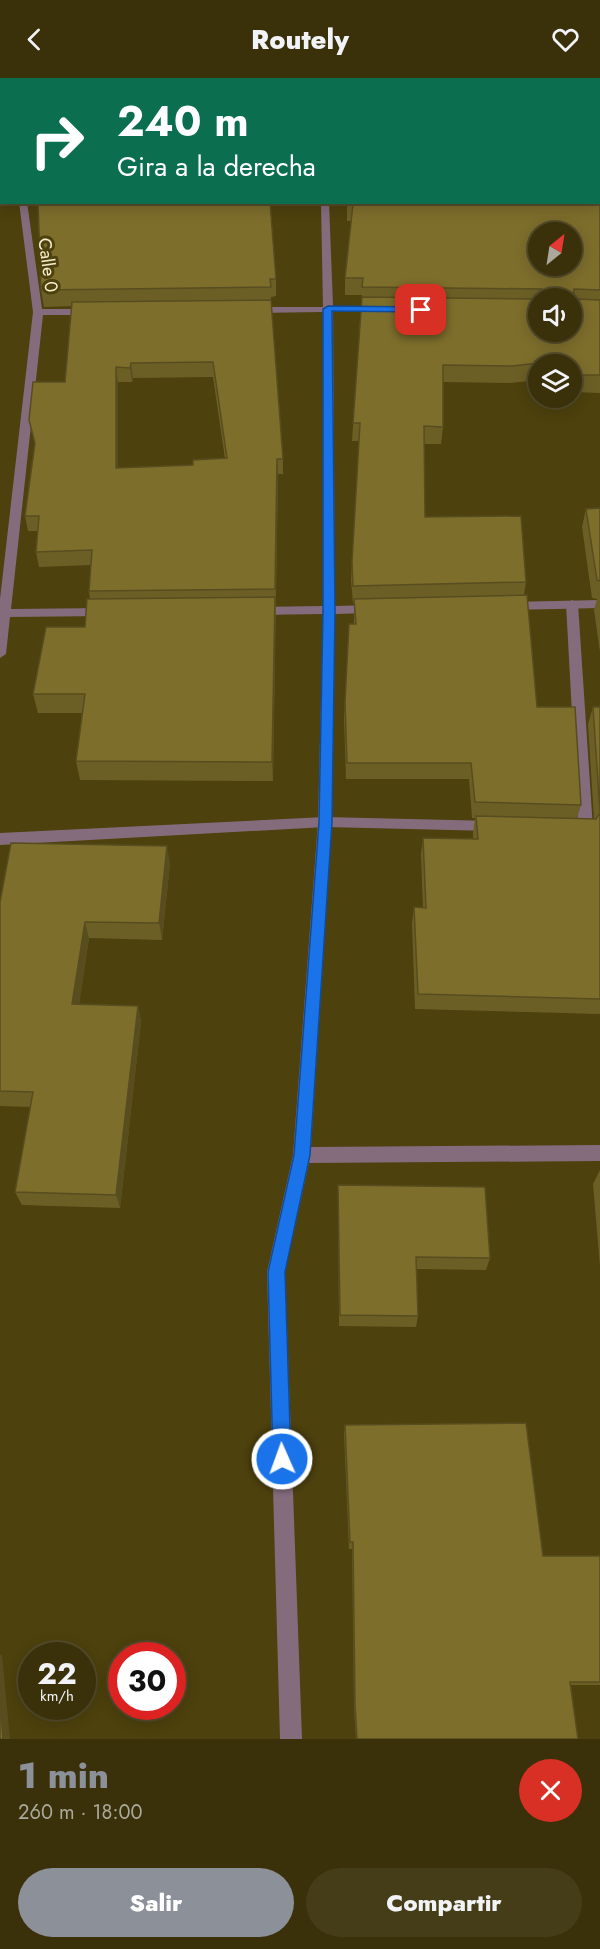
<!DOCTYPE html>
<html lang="es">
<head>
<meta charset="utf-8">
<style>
  body { margin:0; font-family:Jost,sans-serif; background:#453d18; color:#f1f3f6; height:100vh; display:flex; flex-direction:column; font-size:22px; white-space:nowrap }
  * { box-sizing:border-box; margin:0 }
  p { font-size:20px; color:#aba99c }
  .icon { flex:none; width:33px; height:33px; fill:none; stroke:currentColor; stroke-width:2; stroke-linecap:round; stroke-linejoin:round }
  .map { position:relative; height:1661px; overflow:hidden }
  .sheet { display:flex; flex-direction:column; background:#3a310a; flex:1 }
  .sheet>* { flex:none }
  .banner { position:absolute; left:0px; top:0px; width:600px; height:126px; box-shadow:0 3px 15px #0003,0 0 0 2px #544c2b; background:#0b6e4f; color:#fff; overflow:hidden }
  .needle { width:39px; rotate:30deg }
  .tools { position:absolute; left:528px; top:144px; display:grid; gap:12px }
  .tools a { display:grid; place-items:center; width:54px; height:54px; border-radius:50%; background:#3a310a; box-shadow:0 3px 15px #0003,0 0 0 2px #544c2b; font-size:30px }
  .speed { position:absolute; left:18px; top:1564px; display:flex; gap:12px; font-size:30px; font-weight:700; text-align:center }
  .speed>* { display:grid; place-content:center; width:78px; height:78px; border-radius:50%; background:#3a310a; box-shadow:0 3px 15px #0003,0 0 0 2px #544c2b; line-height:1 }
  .speed small { font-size:15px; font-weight:400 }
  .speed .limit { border:9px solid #d22; background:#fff; color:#111 }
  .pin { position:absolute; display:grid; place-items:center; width:51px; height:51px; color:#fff; margin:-26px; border-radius:12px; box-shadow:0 3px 9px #0006 }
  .me { position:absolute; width:66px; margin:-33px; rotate:358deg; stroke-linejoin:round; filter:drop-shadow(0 0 4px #0008) }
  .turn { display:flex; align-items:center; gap:21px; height:126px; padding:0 18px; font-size:27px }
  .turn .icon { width:78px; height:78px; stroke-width:2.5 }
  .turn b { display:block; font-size:42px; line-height:51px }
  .round { display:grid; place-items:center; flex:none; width:63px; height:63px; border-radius:32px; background:#453d18 }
  .head { display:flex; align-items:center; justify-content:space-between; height:102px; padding:0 18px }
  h1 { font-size:36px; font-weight:800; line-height:45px; color:#8c9099 }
  .action { display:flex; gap:12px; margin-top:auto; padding:12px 18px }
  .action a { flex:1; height:69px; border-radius:36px; background:#8c9099; color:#fff; font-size:24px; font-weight:800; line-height:69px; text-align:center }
  .action a+a { background:#453d18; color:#f1f3f6 }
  header { display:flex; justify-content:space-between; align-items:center; height:78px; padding:0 18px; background:#3a310a; font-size:27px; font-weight:800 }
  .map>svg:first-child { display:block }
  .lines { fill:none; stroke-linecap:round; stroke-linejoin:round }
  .service { fill:#846c7d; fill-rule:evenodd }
  .minor { fill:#846c7d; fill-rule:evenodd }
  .wall { fill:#6c5f26; fill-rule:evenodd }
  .shaded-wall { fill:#584d1f }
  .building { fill:#7d6e2c; stroke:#584d1f; stroke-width:1.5; fill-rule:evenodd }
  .route { fill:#1a73e8; stroke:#114b97; stroke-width:1.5 }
  .labels { text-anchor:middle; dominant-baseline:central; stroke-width:6; stroke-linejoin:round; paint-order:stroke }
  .far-street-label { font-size:18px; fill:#f5edcc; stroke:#4d410d }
</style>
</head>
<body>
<header><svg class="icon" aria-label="back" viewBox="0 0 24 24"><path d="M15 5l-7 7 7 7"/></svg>Routely<svg class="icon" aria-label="heart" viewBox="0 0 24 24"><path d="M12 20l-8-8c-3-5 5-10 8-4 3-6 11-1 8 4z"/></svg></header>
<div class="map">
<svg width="600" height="1661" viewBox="0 0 600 1661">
  <rect width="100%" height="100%" fill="#4d410d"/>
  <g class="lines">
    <path class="service" d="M572 522 578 526 593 751 591 755 586 757 572 754 570 750 572 746 578 745 566 526Z
      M325 739 493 743 498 744 500 748 498 752 493 753 325 749 0 767V755Z"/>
    <path class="minor" d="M4 0H12V2H4Z
      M598 31H600V35H598Z
      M0 34H2V38H0Z
      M19 124H27L42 231H92L97 234 92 237H43L11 531 105 530 111 534 105 538 10 539 6 576 0 580V521L33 234Z
      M321 124H329L333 228H380L385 231 380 234H333L335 528 372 527 378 531 372 535 335 536 332 744 311 1069 600 1067V1083L309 1085 285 1194 302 1661H280L267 1194 293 1077 318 744 323 536 255 537 249 533 255 529 323 528V234L254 235 249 232 254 229H323Z
      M600 522V530L510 532 504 528 510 524Z"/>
  </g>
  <path class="wall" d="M600 51V315L572 314V286H538V302L510 305 443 304V349L441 366H424L425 439 526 504 524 517 537 629 581 727 577 740 594 741 588 646 593 629H600V936L415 931 412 845 414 829 423 830 421 776 423 760 473 761V755L475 740H472L469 701H346L344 640 349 546H354V525H353L351 502 359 363H352L362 217H345V200L351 143H347V124H442L562 126ZM538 220H572L538 254Z
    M276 201V218L271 219V222L283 381V396H278L273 703 80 702 76 683 82 635H38L33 616 85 549 90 521 89 513 91 487 39 489 36 474 38 453H28L25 438 35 367 29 342 65 304 72 228 44 229 41 212ZM213 299 225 381 193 387 118 390V304H132L133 300Z
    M600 430V574L594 532 597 521 592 520 582 449 586 431Z
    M170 785 162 862 89 860 79 926 138 928 141 944 120 1130 22 1127 15 1114 30 1029 0 1028V824Z
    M600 1092V1188L593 1106Z
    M338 1107 490 1180 486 1192 417 1191 418 1238 416 1249 339 1248 338 1120Z
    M345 1347 543 1478H600V1607H571L578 1661H356L354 1630 352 1471H349L344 1356Z"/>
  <path class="shaded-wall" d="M131 285 133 300 132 304 130 290Z
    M116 289 118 304V405L116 390Z
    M277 381 278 396 275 526V511Z
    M275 519V539L273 703 272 684Z
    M167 768 170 785 162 862 159 845Z
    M85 844 89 860 77 942 72 926Z
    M138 928 141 944 120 1130 116 1117Z
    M0 1576 2 1577 10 1661H3L0 1623Z"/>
  <path class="building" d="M24 0H500V2H25Z
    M600 51V212L574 211 573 219 575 221 600 222V297H572V286H565L564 282 512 288 443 287V349L424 348 425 439 521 438 526 504 353 508 352 484 360 345H353L362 219 538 221V254H572V220H541L543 219 542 211 362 209 363 200H345L353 126H348V124H442L562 126 563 124H598V54ZM538 154H572V188H538Z
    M38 124H270L276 201H270L271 209 41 212Z
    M271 222 283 381H277L275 511 89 513 92 472 36 474 39 438H25L35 365 29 342 33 304H65L72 224ZM213 284 227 380 193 382V387L116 390V289L130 290 131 285Z
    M600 430V503L597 502 586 431Z
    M527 517 537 629H575L581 727 475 724 471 685H347L345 624 349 546H356L354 521Z
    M275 519 272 684 76 683 85 616H33L46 549H85L87 521Z
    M593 629H600V734Z
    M600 735V921L418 916 414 829 426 830 423 760 478 761 476 738 596 741Z
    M11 765 167 768 159 845 85 844 72 926 138 928 116 1117 15 1114 33 1014 0 1013V824Z
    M338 1107 485 1109 490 1180 416 1179 418 1238 340 1237Z
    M526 1345 543 1478H600V1604H570L578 1661H357L355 1627 353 1464H350L345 1347Z
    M0 1623 3 1661H0Z"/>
  <path class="route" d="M328 228 421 229 426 232 421 234 332 233 335 532 332 744 310 1077 285 1194 291 1381 288 1387 282 1390 276 1387 273 1381 268 1194 294 1077 319 744 323 532V231Z"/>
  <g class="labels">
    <g class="far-street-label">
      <text transform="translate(48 187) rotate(82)">Calle 0</text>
    </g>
  </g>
</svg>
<div class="tools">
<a><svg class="needle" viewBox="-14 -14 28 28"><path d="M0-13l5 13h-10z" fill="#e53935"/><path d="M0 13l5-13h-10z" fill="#aba99c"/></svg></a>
<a><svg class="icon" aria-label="sound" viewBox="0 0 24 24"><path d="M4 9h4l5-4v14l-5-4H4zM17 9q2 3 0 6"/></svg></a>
<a><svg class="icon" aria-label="layers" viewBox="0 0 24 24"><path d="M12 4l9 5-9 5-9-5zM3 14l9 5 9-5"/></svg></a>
</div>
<div class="speed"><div>22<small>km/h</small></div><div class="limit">30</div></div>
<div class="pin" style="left:421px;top:232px;background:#d93025"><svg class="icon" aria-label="arrive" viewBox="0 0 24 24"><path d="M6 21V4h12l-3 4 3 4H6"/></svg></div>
<svg class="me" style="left:282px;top:1381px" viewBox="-20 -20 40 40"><circle r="17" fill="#1a73e8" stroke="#fff" stroke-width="3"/><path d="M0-11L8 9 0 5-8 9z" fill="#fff"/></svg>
<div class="banner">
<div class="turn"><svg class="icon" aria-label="right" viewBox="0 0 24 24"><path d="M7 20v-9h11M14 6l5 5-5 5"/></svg><div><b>240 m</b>Gira a la derecha</div></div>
</div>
</div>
<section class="sheet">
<div class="head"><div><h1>1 min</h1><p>260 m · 18:00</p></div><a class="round" style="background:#d93025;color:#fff"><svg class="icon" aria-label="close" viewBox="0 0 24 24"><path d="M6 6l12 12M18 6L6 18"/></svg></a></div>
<div class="action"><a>Salir</a><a>Compartir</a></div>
</section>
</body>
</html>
